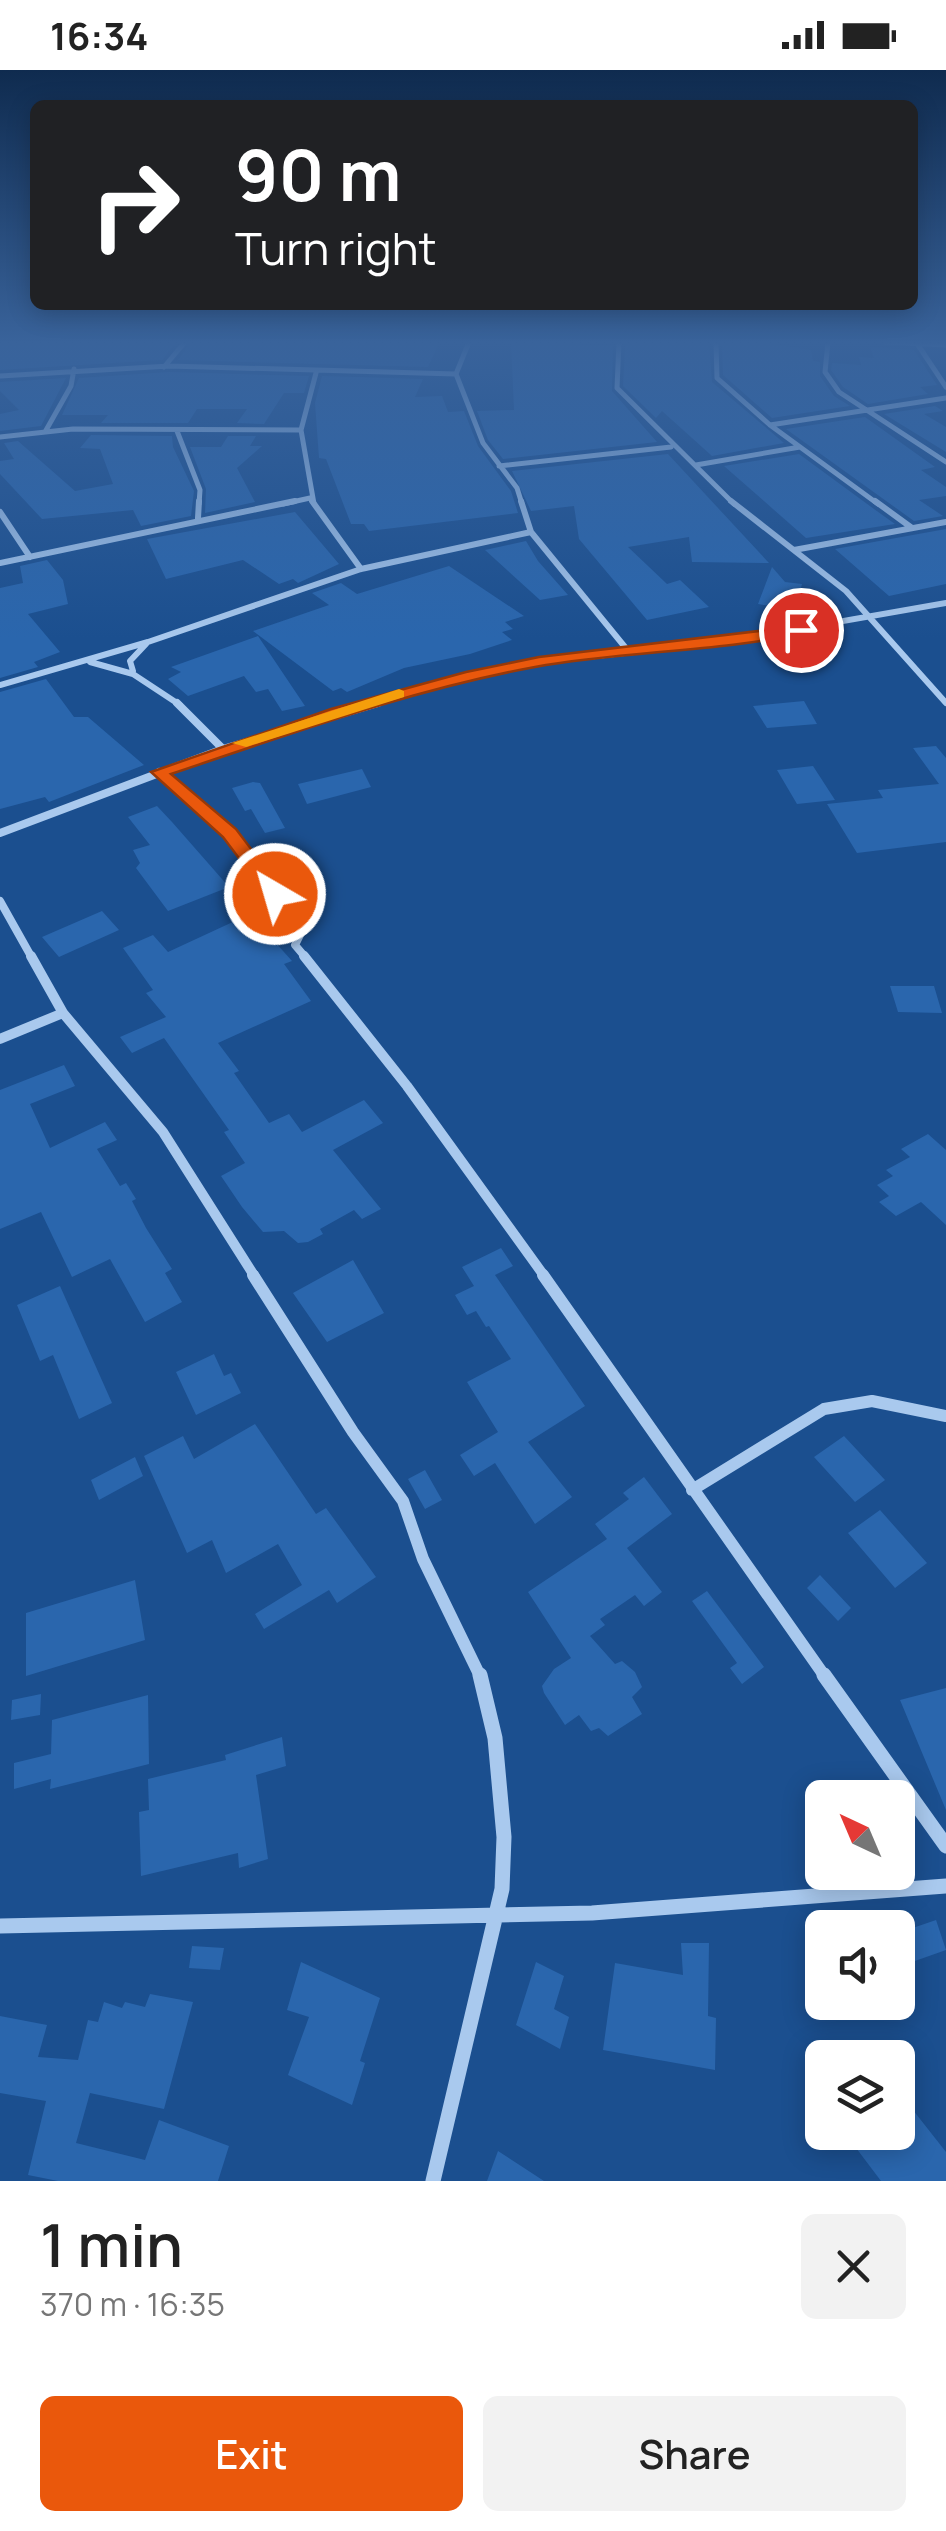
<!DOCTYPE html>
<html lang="en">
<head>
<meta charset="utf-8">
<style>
  body { margin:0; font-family:Manrope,sans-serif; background:#f2f2f2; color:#222; height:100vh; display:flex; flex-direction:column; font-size:38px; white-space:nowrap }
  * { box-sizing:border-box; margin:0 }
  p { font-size:32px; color:#767676 }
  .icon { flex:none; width:55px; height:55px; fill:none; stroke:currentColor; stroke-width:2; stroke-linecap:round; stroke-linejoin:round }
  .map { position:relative; height:2111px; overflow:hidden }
  .details { display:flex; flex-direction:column; background:#fff; flex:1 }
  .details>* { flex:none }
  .banner { position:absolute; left:30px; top:30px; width:888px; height:210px; border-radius:15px; box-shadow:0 5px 25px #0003; background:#202124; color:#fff; overflow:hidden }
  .needle { width:65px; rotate:316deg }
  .buttons { position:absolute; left:805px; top:1710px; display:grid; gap:20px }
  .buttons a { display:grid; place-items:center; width:110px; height:110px; border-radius:15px; background:#fff; box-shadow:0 5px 25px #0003; font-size:50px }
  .pin { position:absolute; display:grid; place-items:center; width:85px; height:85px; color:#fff; margin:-42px; border:5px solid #fff; border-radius:50%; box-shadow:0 2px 10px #0007 }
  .me { position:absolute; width:110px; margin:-55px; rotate:322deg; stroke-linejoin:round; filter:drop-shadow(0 0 8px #0008) }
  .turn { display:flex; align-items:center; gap:35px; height:210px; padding:0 40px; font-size:45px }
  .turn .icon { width:130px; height:130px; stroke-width:2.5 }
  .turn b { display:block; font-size:70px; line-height:85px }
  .round { display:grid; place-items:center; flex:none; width:105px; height:105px; border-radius:15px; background:#f2f2f2 }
  .head { display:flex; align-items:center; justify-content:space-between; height:170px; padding:0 40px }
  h1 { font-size:60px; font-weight:600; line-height:75px }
  .action { display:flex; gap:20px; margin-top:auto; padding:20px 40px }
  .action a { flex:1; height:115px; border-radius:15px; background:#ea580c; color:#fff; font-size:40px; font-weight:600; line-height:115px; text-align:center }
  .action a+a { background:#f2f2f2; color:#222 }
  .status { display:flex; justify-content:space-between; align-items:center; height:70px; padding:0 50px; background:#fff; direction:ltr }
  .status svg { height:28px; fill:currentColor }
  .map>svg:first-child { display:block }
  .building { fill:#2a66ad }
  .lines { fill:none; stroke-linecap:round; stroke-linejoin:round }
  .minor-far5 { stroke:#a9c9ee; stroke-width:5 }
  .minor-far4 { stroke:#a9c9ee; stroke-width:6 }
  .minor-far3 { stroke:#a9c9ee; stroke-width:8 }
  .minor-far2 { stroke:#a9c9ee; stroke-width:10 }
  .minor-far1 { stroke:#a9c9ee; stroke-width:12 }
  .minor { stroke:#a9c9ee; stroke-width:15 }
  .route { fill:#ea580c; stroke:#983908; stroke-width:2.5 }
  .slow { fill:#f59e0b }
</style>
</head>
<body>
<div class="status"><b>16:34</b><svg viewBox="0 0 49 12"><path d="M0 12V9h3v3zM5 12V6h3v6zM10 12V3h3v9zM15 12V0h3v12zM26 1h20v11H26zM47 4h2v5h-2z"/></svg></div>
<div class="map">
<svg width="946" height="2111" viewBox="0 0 946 2111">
  <rect width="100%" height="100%" fill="#1b4f8f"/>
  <path class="building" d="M0 272H177L162 290 0 300Z
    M191 272H422L439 273 428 297 178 290Z
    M511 272 613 276 612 321 657 372 503 389 488 370 477 341 514 340Z
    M630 272H709L712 312 784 373 712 386 662 341 656 348 623 316 625 276Z
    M762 272 811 280 813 291 820 292V306L834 326 850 336 772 348 723 305 722 274Z
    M870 277 914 280 937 315 920 317 928 324 868 334 843 317 831 300 832 293 861 295 859 287 874 288Z
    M169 302 309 306 304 323H284L264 354 237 353 247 339H197L188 353H101L108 345H62L79 308Z
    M322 306 423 309 415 327 442 326 448 342 464 341 478 376 511 421 518 443 369 461 364 454H351L326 389 319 388 315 333Z
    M66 308 41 356 0 361V344L19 340 0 321V312Z
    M935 336 943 341 924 344 946 357V382L884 344Z
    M865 347 935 397 921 400 946 417V426L919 430 943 446 914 451 786 359Z
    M91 365 172 366 173 377 194 421 191 446 141 456 133 440 42 449 0 404V391L14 389 4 373 18 371 75 421 113 414 100 379 80 378Z
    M228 366H256L250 376H262L237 398 255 432 205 443 206 419 190 377H221Z
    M668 384 769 493 692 492 689 467 628 477 667 514 680 510 709 537 647 550 579 469 574 436 531 441 512 401Z
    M799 384 874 439 895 454 806 468 724 396Z
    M295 442 339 494 298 513 293 509 279 514 243 490 166 509 147 469Z
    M946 459V514L889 526 835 479Z
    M526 471 538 491 568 525 540 530 485 480Z
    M47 490 63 510 68 534 28 544 60 582 34 592 38 597 0 608V518L23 513 20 496Z
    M449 496 524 546 505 552 513 559 502 562 512 570 470 584 404 598 347 622 341 618 333 621 253 561 329 535 312 523 341 513 357 524Z
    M772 497 785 512 802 514 800 521H804L796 540 786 538 776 556 764 558 770 536 758 534Z
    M258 566 305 636 282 641 268 619 256 622 244 606 188 626 168 609 181 602 171 597Z
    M46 609 74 647H88L144 695 49 732 45 727 0 739V622Z
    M804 631 817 654 767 658 753 636Z
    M936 676 946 688V772L857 783 827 734 883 728 878 720 939 714 913 678Z
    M813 696 835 730 797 734 777 700Z
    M362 699 371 717 307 734 298 714Z
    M253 712 260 713 285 758 265 763 251 739 245 741 232 718Z
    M157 736 172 752 229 817 168 841 136 798 140 793 133 780 150 775 128 747Z
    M102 841 119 860 59 887 42 867Z
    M250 844 292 891 284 894 311 931 218 973 239 1001 234 1003 269 1053 289 1044 302 1062 364 1030 383 1053 333 1080 381 1139 362 1149 354 1140 320 1159 323 1164 308 1172 298 1173 284 1161 263 1162 242 1137 221 1106 245 1093 224 1062 229 1060 164 968 132 983 120 967 166 947 146 923 153 920 123 878 153 865 168 882Z
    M890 916H934L942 943 898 942Z
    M64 995 75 1016 30 1034 50 1078 105 1052 117 1070 97 1079 120 1116 126 1113 136 1129 132 1131 146 1158 172 1199 165 1203 182 1232 145 1252 110 1189 72 1207 41 1142 0 1159V1020Z
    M928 1064 946 1080V1155L921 1132 896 1146 879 1132 889 1126 877 1115 893 1106 886 1100 910 1087 901 1079Z
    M501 1178 513 1196 495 1205 585 1336 528 1372 572 1427 535 1454 495 1393 474 1406 460 1385 498 1362 467 1312 511 1289 489 1256 486 1257 476 1241 467 1245 455 1225 474 1216 462 1197Z
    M353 1190 384 1243 327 1272 293 1223Z
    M60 1216 112 1333 79 1349 53 1285 40 1291 17 1235Z
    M214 1284 224 1306 231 1303 241 1323 196 1345 176 1302Z
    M255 1354 316 1444 326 1438 376 1507 337 1533 329 1520 264 1559 255 1544 302 1515 278 1474 226 1503 212 1470 187 1483 144 1386 183 1366 194 1389Z
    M844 1366 885 1410 855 1432 814 1387Z
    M135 1387 143 1406 99 1430 91 1410Z
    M425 1400 442 1430 425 1439 408 1409Z
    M644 1407 672 1444 627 1478 662 1522 644 1536 635 1525 600 1549 605 1555 590 1566 615 1594 622 1591 635 1602 642 1617 632 1627 642 1644 608 1666 599 1658 591 1661 579 1645 565 1655 544 1623 542 1616 554 1599 571 1588 528 1522 607 1469 595 1454 629 1429 623 1423Z
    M880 1440 927 1493 895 1518 848 1463Z
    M820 1505 851 1538 838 1551 807 1518Z
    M135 1510 145 1570 26 1606V1543Z
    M707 1521 764 1597 742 1614 730 1598 737 1593 692 1531Z
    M946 1618V1740L900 1630Z
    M41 1624 40 1645 11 1650 12 1630Z
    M148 1625 149 1694 50 1719 51 1709 14 1719V1693L51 1684 52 1650Z
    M282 1667 286 1696 256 1705 268 1789 239 1798 238 1783 141 1806 139 1742 149 1740 148 1709 226 1690 225 1685Z
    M936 1850 946 1880 898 1897V1863Z
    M681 1873H709L708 1946 716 1948 715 2000 603 1980 615 1893 683 1905Z
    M192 1876 224 1878 220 1900 189 1898Z
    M301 1892 380 1928 360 1991 365 1993 352 2035 288 2005 309 1947 287 1940Z
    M536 1892 564 1906 554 1939 569 1947 560 1979 516 1955Z
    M150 1924 193 1932 164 2039 90 2023 76 2073 145 2090 159 2050 229 2076 218 2111H58L28 2105 46 2031 0 2023V1946L47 1955 38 1987 78 1990 88 1950 98 1952 104 1932 122 1938 125 1932 145 1937Z
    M898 2021 946 2082V2111H881L844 2062H898Z
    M498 2081 544 2111H487Z"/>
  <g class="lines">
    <path class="minor-far5" d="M469 272 456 304 483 373 517 418 522 434
      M619 272 617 318 734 434
      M716 272 717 308 770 355 878 434
      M828 272 825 302 839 322 946 392
      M885 272 946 275
      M916 272 946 317
      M164 297 185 272
      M0 306 169 296 456 304
      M770 355 946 328
      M177 361 200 420 199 434
      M45 362 71 316 74 299
      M0 367 73 359 301 360
      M696 395 800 377
      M499 396 671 377
      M283 434 310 428
      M314 434 301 360 316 303"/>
    <path class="minor-far4" d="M312 431 361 499
      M521 431 531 462 629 582
      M731 431 846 521 946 633
      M875 431 912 458
      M0 442 30 487
      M198 448 199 431
      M794 480 946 452
      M0 493 295 431
      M90 592 133 604 180 635
      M133 601 130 591 146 574
      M0 615 148 572 361 499 531 462
      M369 635 466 606 539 592 718 573 946 533"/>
    <path class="minor-far3" d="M177 633 223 679
      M159 702 229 763 303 859 295 875 306 888
      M0 763 223 679 378 633
      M0 831 32 888"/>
    <path class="minor-far2" d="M31 886 63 943 163 1062 255 1207
      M304 886 407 1016 545 1207
      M0 969 63 943"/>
    <path class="minor-far1" d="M253 1205 353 1362 403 1431 423 1489 481 1608
      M543 1205 826 1608
      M692 1420 824 1339 872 1331 946 1346"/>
    <path class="minor" d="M824 1605 946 1776
      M0 1856 592 1843 946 1816
      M433 2111 502 1819 504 1767 495 1668 480 1605"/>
  </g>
  <linearGradient id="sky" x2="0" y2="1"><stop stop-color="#0f2b4f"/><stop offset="0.48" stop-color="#39639b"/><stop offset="1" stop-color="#39639b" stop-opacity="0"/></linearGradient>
  <rect width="946" height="568" fill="url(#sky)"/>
  <path class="route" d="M801 556 806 557V563C717 582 624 581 535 597 410 620 291 664 171 704L236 759 285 824 275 830 269 828 223 767 151 702 331 639 466 602 539 587Z"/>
  <path class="slow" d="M399 619 404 621V627L246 677 232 673Z"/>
</svg>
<div class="buttons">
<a><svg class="needle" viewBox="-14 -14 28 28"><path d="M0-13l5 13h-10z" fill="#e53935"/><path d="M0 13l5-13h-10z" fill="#767676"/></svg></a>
<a><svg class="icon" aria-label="sound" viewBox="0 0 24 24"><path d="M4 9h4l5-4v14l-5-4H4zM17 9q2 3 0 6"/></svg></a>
<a><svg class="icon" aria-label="layers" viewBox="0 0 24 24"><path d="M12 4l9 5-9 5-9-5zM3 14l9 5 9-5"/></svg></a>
</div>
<div class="pin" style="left:801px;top:560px;background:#d93025"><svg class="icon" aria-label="arrive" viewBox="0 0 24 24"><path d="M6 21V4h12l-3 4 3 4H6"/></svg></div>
<svg class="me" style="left:275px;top:824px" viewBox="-20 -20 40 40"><circle r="17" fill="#ea580c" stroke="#fff" stroke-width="3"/><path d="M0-11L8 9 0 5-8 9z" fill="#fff"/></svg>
<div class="banner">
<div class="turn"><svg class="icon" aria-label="right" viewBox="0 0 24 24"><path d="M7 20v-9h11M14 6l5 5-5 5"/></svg><div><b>90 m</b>Turn right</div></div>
</div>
</div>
<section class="details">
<div class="head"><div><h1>1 min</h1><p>370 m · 16:35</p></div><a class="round"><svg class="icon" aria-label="close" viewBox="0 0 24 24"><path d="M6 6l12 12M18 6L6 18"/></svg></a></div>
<div class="action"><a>Exit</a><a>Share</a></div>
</section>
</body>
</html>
